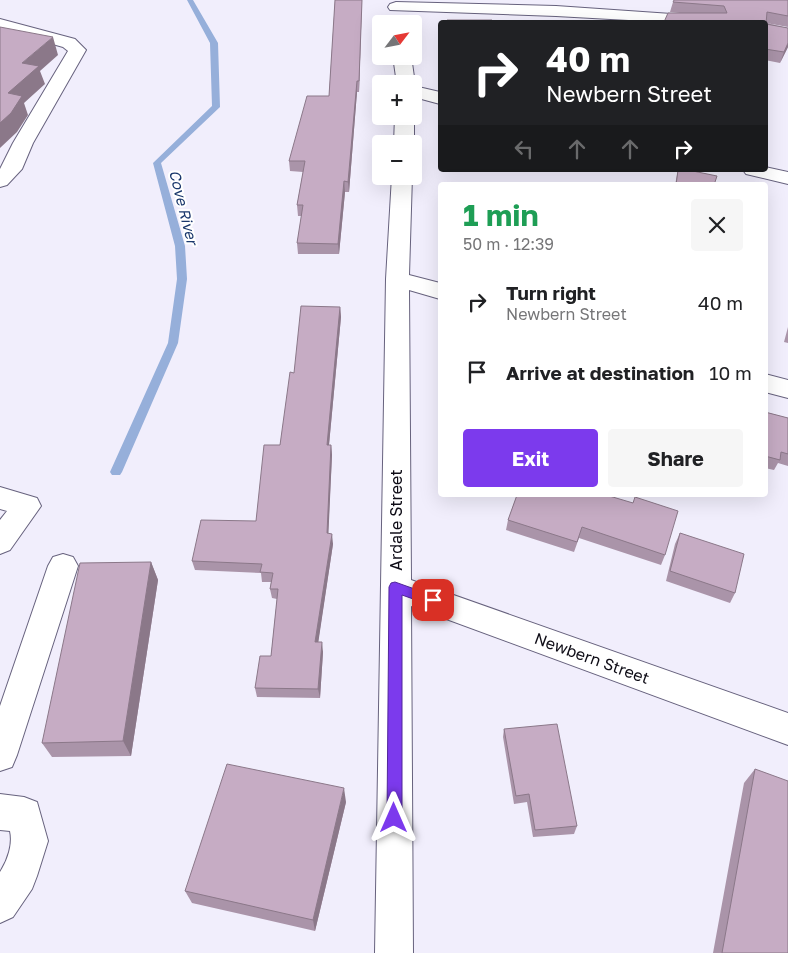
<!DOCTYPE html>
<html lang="en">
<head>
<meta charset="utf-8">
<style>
  body { margin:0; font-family:"Golos Text",sans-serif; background:#f6f6f6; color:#202124; height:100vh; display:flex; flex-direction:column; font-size:19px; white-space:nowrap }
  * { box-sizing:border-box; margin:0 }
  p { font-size:16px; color:#757577 }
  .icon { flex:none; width:28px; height:28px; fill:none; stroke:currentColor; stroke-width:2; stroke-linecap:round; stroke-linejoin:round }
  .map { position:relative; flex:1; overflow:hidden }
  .sheet { position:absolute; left:438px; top:182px; width:330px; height:315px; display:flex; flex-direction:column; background:#fff; border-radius:5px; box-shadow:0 5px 20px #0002 }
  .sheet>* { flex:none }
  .banner { position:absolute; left:438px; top:20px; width:330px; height:152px; border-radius:5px; box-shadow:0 5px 20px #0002; background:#202124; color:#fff; overflow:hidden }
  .needle { width:32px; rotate:58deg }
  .fabs { position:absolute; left:372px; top:15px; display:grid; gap:10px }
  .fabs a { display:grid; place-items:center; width:50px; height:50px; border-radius:5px; background:#fff; box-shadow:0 5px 20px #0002; font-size:25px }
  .pin { position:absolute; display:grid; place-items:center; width:42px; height:42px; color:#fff; margin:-21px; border-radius:10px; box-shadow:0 2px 8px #0006 }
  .me { position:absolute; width:55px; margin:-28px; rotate:0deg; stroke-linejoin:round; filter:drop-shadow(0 0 4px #0008) }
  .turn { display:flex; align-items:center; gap:18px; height:105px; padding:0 25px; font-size:22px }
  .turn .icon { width:65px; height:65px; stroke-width:2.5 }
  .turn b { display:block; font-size:35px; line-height:42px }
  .lanes { display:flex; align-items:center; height:48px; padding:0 25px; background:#0003; justify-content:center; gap:25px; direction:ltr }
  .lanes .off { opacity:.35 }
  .round { display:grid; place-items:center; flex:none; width:52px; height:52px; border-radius:5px; background:#f6f6f6 }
  .overview { display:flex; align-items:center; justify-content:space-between; height:85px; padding:0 25px }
  h1 { font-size:30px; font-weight:700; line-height:38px; color:#1e9e55 }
  .cta { display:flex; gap:10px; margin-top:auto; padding:10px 25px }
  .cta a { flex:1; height:58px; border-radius:5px; background:#7c3aed; color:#fff; font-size:20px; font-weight:700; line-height:58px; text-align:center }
  .cta a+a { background:#f6f6f6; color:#202124 }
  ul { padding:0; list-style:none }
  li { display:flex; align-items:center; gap:15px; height:70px; padding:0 25px }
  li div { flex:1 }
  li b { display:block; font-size:19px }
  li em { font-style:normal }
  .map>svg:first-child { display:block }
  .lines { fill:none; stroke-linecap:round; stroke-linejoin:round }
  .stream { fill:#96afda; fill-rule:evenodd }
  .minor-casing { stroke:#67627e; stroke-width:2 }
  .minor { fill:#fff; fill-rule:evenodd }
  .wall { fill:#aa94a9 }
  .shaded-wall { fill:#8b7889 }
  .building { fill:#c6acc4; stroke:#8b7889 }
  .route { fill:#7c3aed; stroke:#51269a }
  .labels { text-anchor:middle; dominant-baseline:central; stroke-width:4; stroke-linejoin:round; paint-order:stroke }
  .far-water-label { font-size:15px; font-style:italic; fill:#1a376c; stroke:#fff }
  .street-label { font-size:16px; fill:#0e0c16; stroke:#fff }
</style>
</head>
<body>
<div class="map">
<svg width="788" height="953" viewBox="0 0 788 953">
  <rect width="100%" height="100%" fill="#f1eefc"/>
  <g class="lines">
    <path class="stream" d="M187 0H193L218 43 220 107 161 163 185 246 187 279 178 343 122 472 120 475H112L110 472 168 343 177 279 175 246 153 163 212 106 210 43Z"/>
    <g class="minor-casing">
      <path id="minor" d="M396 2 556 6 715 17 721 18 723 22H665L556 16 390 10 388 7 390 4Z
        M0 19 75 39 86 50 33 143 22 169 7 185 0 187V169L13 143 68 51 63 47 0 29Z
        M393 56H411L415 84 414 86V84H397Z
        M414 86 440 92V104L414 97Z
        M414 115V144H394L395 116Z
        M765 167 788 172V184L746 174 743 170H765Z
        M392 176H412L409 275 440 283V299L409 290 411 580 788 713V745L411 606 413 953H375L386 279Z
        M765 374 788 380V398L765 392Z
        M0 487 37 498 41 506 10 550 0 554V520L7 511 0 509Z
        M63 554 73 557 78 566 17 755 12 767 0 771V706L48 566 53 557Z
        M0 794 24 797 37 802 48 841 37 876 32 889 13 917 0 923V872C8 860 13 844 10 831L0 830Z"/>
    </g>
    <use href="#minor" class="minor"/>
  </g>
  <path class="wall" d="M335 0H362L359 92H357L349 192H345L339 254H298L297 243 302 216H298L297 205 303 172 290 171 289 161 329 96Z
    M788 0V27L766 23 788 28V47L780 63 765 60V22L670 12 673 2Z
    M678 170 714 185H675Z
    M340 307 341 317 329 445H331L332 455 328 534 333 544 318 642 323 652 320 698 257 697 255 688 271 656 277 599 272 598 270 589 271 582H262L261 573 195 570 192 561 256 521 280 445 294 373Z
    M788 327V343L784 342Z
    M765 412 788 418V466L778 463 774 470 765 468Z
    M517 495 665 555 661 565 579 538 574 552 506 530 508 520Z
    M680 533 735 593 730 603 666 581 675 544Z
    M151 562 158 580 131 756 52 757 42 743Z
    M504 729 577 826 574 834 533 837 527 802 514 804 503 737Z
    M755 769 788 953H713L744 783Z
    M346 802 315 931 192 903 185 891Z"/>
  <path class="shaded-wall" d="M362 0 359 92V81Z
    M53 37 58 55 40 71 45 84 24 103 28 115 17 132 0 148V123L8 93 22 63Z
    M788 43V47L780 63 784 52Z
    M357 81V92L349 192 348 182Z
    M344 181 345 192 339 254 338 244Z
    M340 307 341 317 328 455 327 445Z
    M331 445 332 455 328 543 327 533Z
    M332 534 333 544 317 651 315 642Z
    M151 562 158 580 131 756 123 741Z
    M322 642 323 652 320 698 318 689Z
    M344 788 346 802 315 931 313 920Z"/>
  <path class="building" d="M335 0H362L359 81H357L348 182 344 181 338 244 297 243 303 205H297L305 161H289L307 96H329Z
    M674 0H788V16L767 12 766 24 788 28V43L784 52 765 49V22H664L668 13H727L724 6 673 2Z
    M447 20H492V22H447Z
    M0 27 53 37 22 63 39 66 8 93 22 96 11 113 0 123Z
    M678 170H688L717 176 714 185H676Z
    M301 306 340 307 327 445H331L327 533 332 534 315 642H322L318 689 255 688 260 656H271L278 589H270L273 573 260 572 262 564 192 561 201 520 256 521 264 445H280L290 372 294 373Z
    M765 412 788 418V454L781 452 780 460 765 456Z
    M517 495H606L633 503 635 497 678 511 665 555 582 527 577 542 508 520Z
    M680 533 744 554 735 593 670 571Z
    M151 562 123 741 42 743 80 563Z
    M557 724 577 826 535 830 529 794 516 796 504 729Z
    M227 764 344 788 313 920 185 891Z
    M755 769 788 781V953H722Z"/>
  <path class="route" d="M395 582 437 597 439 600 437 604 433 606 402 595V818L400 823 394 825 389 823 387 818 389 587 391 583Z"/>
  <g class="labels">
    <g class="far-water-label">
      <text transform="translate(184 207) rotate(76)">Cove River</text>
    </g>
    <g class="street-label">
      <text transform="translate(396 520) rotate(-90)">Ardale Street</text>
      <text transform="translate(592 658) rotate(20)">Newbern Street</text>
    </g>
  </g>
</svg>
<div class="fabs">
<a><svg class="needle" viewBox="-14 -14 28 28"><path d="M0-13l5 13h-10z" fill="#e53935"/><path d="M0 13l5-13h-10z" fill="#757577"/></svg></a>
<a>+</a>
<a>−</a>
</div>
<div class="pin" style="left:433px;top:600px;background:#d93025"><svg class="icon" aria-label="arrive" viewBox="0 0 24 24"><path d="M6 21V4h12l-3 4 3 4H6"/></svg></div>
<svg class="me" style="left:394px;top:818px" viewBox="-20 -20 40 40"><path d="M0-17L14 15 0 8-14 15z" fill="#7c3aed" stroke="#fff" stroke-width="4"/></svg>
<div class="banner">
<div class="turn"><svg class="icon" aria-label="right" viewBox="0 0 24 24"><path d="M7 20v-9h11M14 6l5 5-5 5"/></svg><div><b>40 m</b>Newbern Street</div></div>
<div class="lanes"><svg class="icon off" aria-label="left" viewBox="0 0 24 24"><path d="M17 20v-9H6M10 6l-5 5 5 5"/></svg><svg class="icon off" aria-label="ahead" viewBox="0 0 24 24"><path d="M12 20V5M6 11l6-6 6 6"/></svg><svg class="icon off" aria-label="ahead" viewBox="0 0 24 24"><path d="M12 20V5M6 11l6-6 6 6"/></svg><svg class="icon" aria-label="right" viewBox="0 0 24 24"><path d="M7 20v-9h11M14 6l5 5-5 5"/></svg></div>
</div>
<section class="sheet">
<div class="overview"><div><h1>1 min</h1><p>50 m · 12:39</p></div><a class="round"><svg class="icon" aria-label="close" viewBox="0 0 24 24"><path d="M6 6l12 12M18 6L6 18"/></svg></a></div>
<ul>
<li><svg class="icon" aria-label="right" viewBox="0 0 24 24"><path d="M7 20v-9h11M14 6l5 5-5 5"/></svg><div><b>Turn right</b><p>Newbern Street</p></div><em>40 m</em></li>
<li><svg class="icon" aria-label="arrive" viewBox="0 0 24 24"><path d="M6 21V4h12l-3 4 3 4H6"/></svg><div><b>Arrive at destination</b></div><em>10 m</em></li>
</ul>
<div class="cta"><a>Exit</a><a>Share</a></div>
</section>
</div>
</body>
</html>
